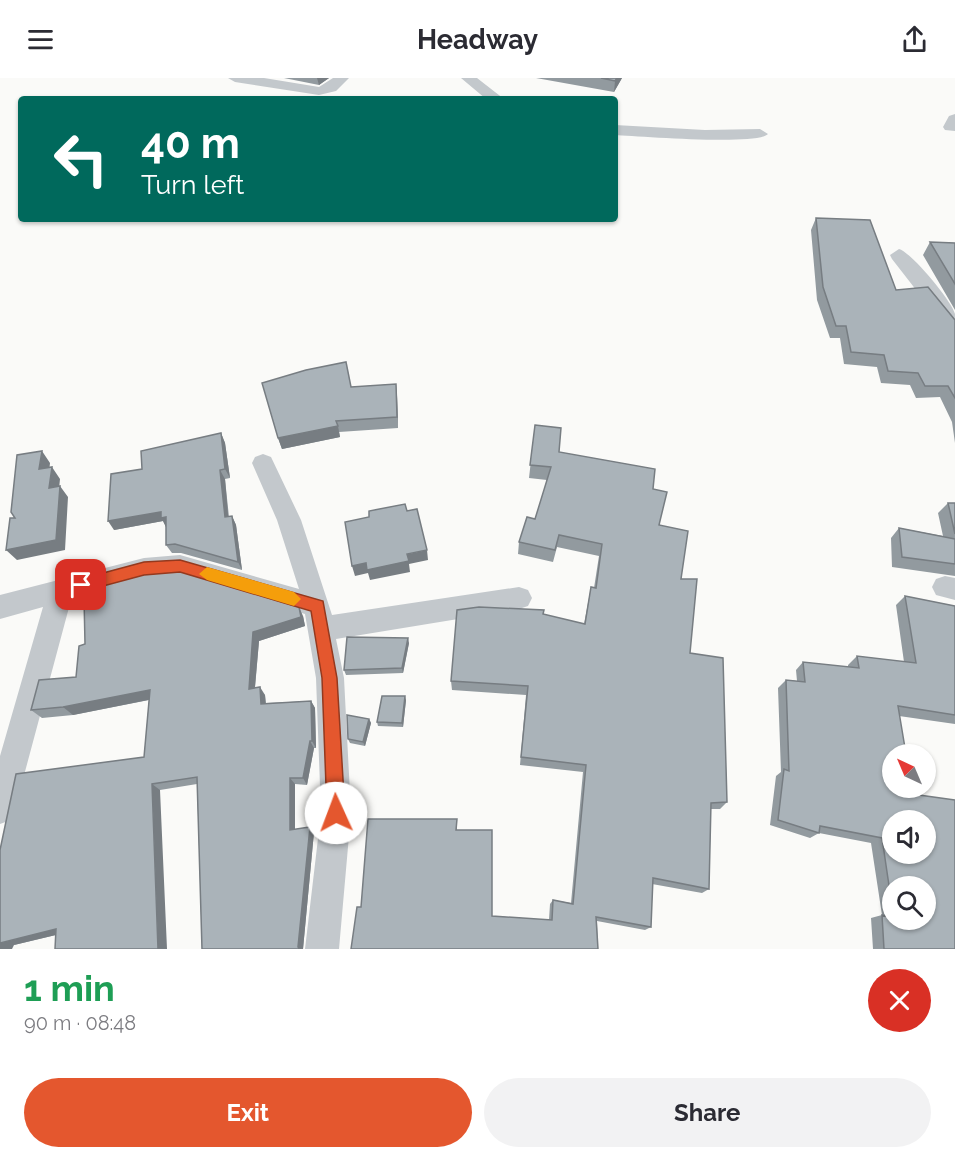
<!DOCTYPE html>
<html lang="en">
<head>
<meta charset="utf-8">
<style>
  body { margin:0; font-family:Raleway,sans-serif; background:#f2f2f3; color:#2b2b33; height:100vh; display:flex; flex-direction:column; font-size:22px; white-space:nowrap }
  * { box-sizing:border-box; margin:0 }
  p { font-size:20px; color:#7c7c81 }
  .icon { flex:none; width:33px; height:33px; fill:none; stroke:currentColor; stroke-width:2; stroke-linecap:round; stroke-linejoin:round }
  .map { position:relative; height:871px; overflow:hidden }
  .details { display:flex; flex-direction:column; background:#fff; flex:1 }
  .details>* { flex:none }
  .hud { position:absolute; left:18px; top:18px; width:600px; height:126px; border-radius:6px; box-shadow:0 2px 4px #0004; background:#00695c; color:#fff; overflow:hidden }
  .needle { width:39px; rotate:316deg }
  .controls { position:absolute; left:882px; top:666px; display:grid; gap:12px }
  .controls a { display:grid; place-items:center; width:54px; height:54px; border-radius:50%; background:#fff; box-shadow:0 2px 4px #0004; font-size:30px }
  .pin { position:absolute; display:grid; place-items:center; width:51px; height:51px; color:#fff; margin:-26px; border-radius:12px; box-shadow:0 3px 9px #0006 }
  .me { position:absolute; width:66px; margin:-33px; rotate:358deg; stroke-linejoin:round; filter:drop-shadow(0 0 4px #0008) }
  .turn { display:flex; align-items:center; gap:21px; height:126px; padding:0 24px; font-size:27px }
  .turn .icon { width:78px; height:78px; stroke-width:2.5 }
  .turn b { display:block; font-size:42px; line-height:51px }
  .round { display:grid; place-items:center; flex:none; width:63px; height:63px; border-radius:32px; background:#f2f2f3 }
  .overview { display:flex; align-items:center; justify-content:space-between; height:102px; padding:0 24px }
  h1 { font-size:36px; font-weight:700; line-height:45px; color:#1e9e55 }
  .button { display:flex; gap:12px; margin-top:auto; padding:12px 24px }
  .button a { flex:1; height:69px; border-radius:36px; background:#e4572e; color:#fff; font-size:24px; font-weight:700; line-height:69px; text-align:center }
  .button a+a { background:#f2f2f3; color:#2b2b33 }
  header { display:flex; justify-content:space-between; align-items:center; height:78px; padding:0 24px; background:#fff; font-size:27px; font-weight:700 }
  .map>svg:first-child { display:block }
  .lines { fill:none; stroke-linecap:round; stroke-linejoin:round }
  .street { fill:#c3c8cc; fill-rule:evenodd }
  .wall { fill:#929a9f; fill-rule:evenodd }
  .shaded-wall { fill:#777d82 }
  .building { fill:#aab3b9; stroke:#777d82; stroke-width:1.5; fill-rule:evenodd }
  .route { fill:#e4572e; stroke:#94391e; stroke-width:1.5 }
  .slow { fill:#f59e0b }
</style>
</head>
<body>
<header><svg class="icon" aria-label="menu" viewBox="0 0 24 24"><path d="M4 6h16M4 12h16M4 18h16"/></svg>Headway<svg class="icon" aria-label="share" viewBox="0 0 24 24"><path d="M12 15V3M7 8l5-5 5 5M5 13v7h14v-7"/></svg></header>
<div class="map">
<svg width="955" height="871" viewBox="0 0 955 871">
  <rect width="100%" height="100%" fill="#fafaf8"/>
  <g class="lines">
    <path class="street" d="M228 0H264L319 9 333 0H349L336 13 319 17 235 4Z
      M461 0H477L504 21H486Z
      M955 36V53L945 52 943 49 949 38Z
      M615 47 705 52 760 51 768 56C758 68 637 58 615 57Z
      M899 171C911 174 952 223 955 236 955 241 955 249 955 255L948 253 892 181 890 177Z
      M263 376 271 379 301 442 332 537 519 509 528 512 532 520 528 528 519 531 336 561 344 600 351 735 339 871H305L321 735 316 600 305 536 180 499 144 502 71 522 15 731 11 742 0 746V678L43 529 0 541V517L144 480 180 477 299 511 277 442 252 385 255 379Z
      M945 498 955 500V522L936 517 932 509 936 501Z"/>
  </g>
  <path class="wall" d="M284 0H329L319 7Z
    M536 0H622L614 14Z
    M816 140 896 212 955 242V365L952 344 940 319 916 320 910 307 881 305 877 289 844 286 840 260H830L817 222 811 152Z
    M930 164 955 165V232L923 177Z
    M396 306 397 317 398 350 339 354 340 359 282 371 278 360 351 309Z
    M535 347 559 374 653 411 659 447 681 501 690 575 727 724 720 731H711L709 811 702 815 652 806 651 849 645 852 597 843 598 871 361 829 457 748V752L492 838 549 842 550 826 553 822 571 825 583 694 520 687 526 617 452 612 451 603 543 536 584 546 591 509 594 510 599 478 557 469 553 484 518 476 519 464 535 441 547 402 529 400Z
    M221 355 225 365 230 400 225 401 229 439 232 438 236 447 242 492 181 475H172L166 467V449L163 443 114 452 142 391Z
    M948 425H955V498L892 489 891 460 899 450 943 458 938 435Z
    M905 518 955 528V646L899 638 912 716 955 871H873L871 840 882 837 871 765 819 755 810 760 770 747 776 698 781 694 778 610 786 602 797 603 796 592 803 584 848 589V587L857 578 904 584 896 527ZM892 808 926 842H892Z
    M303 538 305 548 259 563 255 610 265 617 266 625 311 623 315 630 316 670H314L307 707 295 706V751L314 754 303 871H202L197 706 160 712 56 857 14 867 144 679 149 622 73 637 42 640 31 632 76 599Z
    M409 565 403 595 346 597 344 592Z
    M406 622 403 649 378 648 377 644Z
    M369 641 371 645 365 668 350 665 348 661Z"/>
  <path class="shaded-wall" d="M317 0H329L319 7Z
    M617 0H622L614 14 615 3Z
    M396 306 397 317 398 350 397 339Z
    M338 348 340 359 282 371 278 360Z
    M221 355 225 365 230 400 225 391Z
    M42 373 50 385 48 403 39 391Z
    M52 389 60 401 58 421 49 410Z
    M220 392 225 401 229 448 225 439Z
    M60 408 68 419 65 472 17 482 6 472Z
    M161 434 166 439V449L163 443 114 452 108 443Z
    M232 438 236 447 242 492 238 484Z
    M427 472 428 482 409 486 410 494 370 502 368 495 355 498 352 488Z
    M299 529 303 538 305 548 259 563 254 619 249 611 253 554Z
    M408 560 409 565 403 595 402 590Z
    M260 609 265 617 266 633 261 626Z
    M150 612 158 620 73 637 63 629Z
    M405 618 406 622 403 649 402 645Z
    M311 623 315 630 316 670 312 663Z
    M369 641 371 645 365 668 363 664Z
    M310 663 314 670 307 707 303 700Z
    M290 700 295 706V757L290 752Z
    M152 706 160 712 167 871H158Z
    M310 749 314 754 303 871H300L298 869Z
    M56 851 68 854 14 867 12 871H0V865Z"/>
  <path class="building" d="M601 0H617L615 3Z
    M816 140 870 142 896 212 928 209 955 242V320L948 308H925L918 295 888 293 884 277 851 274 846 248H836L823 209Z
    M930 164 955 165V206Z
    M346 284 351 309 396 306 397 339 336 343 338 348 278 360 262 305 306 292Z
    M535 347 561 350 559 374 655 391 653 411 667 414 659 447 688 453 681 501H697L690 575 723 580 727 724 711 725 709 811 653 800 651 849 596 839 598 871H351L357 829H361L368 741H457L456 752H492V838L552 842 553 822 573 826 586 687 521 679 528 608 451 603 457 532 479 529 544 532 543 536 585 546 591 509 596 510 602 466 559 457 555 472 519 464 527 439 535 441 551 389 530 387Z
    M221 355 225 391 220 392 225 439 232 438 238 484 175 466 166 467V439L161 440V434L108 443 111 396 142 391 141 373Z
    M42 373 39 391 52 389 49 410 60 408 56 462 6 472 10 440H15L11 434 17 377Z
    M948 425H955V456Z
    M405 426 407 433 417 431 427 472 407 476 409 483 367 492 366 485 352 488 345 444 369 439V433Z
    M899 450 955 461V486L902 479Z
    M173 491 299 529 301 539 253 554 249 611 260 609 261 626 311 623 312 663H310L303 700H290V752L310 749 298 869 300 871H202L197 699 152 706 158 871H55L56 851 0 865V772L16 696 144 679 150 612 63 629 31 632 39 602 76 599 79 568 85 566 84 520 100 516V505L145 494Z
    M905 518 955 528V637L898 628 906 676H892V710H911L912 716 955 722V871H884L882 837 892 840V842H926V808H892V828L882 760 820 748 819 755 778 742 784 691 789 693 786 602 805 604 803 584 859 590 857 578 916 585ZM892 742H926V776H892Z
    M347 559 408 560 402 590 344 592Z
    M382 618H405L402 645 377 644Z
    M347 637 369 641 363 664 348 661Z"/>
  <path class="route" d="M180 482 323 523 337 600 345 735 342 741 336 744 330 741 327 735 322 600 311 533 180 494 144 497 81 514 74 507 81 501 144 484Z"/>
  <path class="slow" d="M207 489 294 514 301 521 294 528 207 502 199 496Z"/>
</svg>
<div class="controls">
<a><svg class="needle" viewBox="-14 -14 28 28"><path d="M0-13l5 13h-10z" fill="#e53935"/><path d="M0 13l5-13h-10z" fill="#7c7c81"/></svg></a>
<a><svg class="icon" aria-label="sound" viewBox="0 0 24 24"><path d="M4 9h4l5-4v14l-5-4H4zM17 9q2 3 0 6"/></svg></a>
<a><svg class="icon" aria-label="search" viewBox="0 0 24 24"><circle cx="10" cy="10" r="6"/><path d="M15 15l6 6"/></svg></a>
</div>
<div class="pin" style="left:81px;top:507px;background:#d93025"><svg class="icon" aria-label="arrive" viewBox="0 0 24 24"><path d="M6 21V4h12l-3 4 3 4H6"/></svg></div>
<svg class="me" style="left:336px;top:735px" viewBox="-20 -20 40 40"><circle r="19" fill="#fff"/><path d="M0-13L10 11 0 6-10 11z" fill="#e4572e"/></svg>
<div class="hud">
<div class="turn"><svg class="icon" aria-label="left" viewBox="0 0 24 24"><path d="M17 20v-9H6M10 6l-5 5 5 5"/></svg><div><b>40 m</b>Turn left</div></div>
</div>
</div>
<section class="details">
<div class="overview"><div><h1>1 min</h1><p>90 m · 08:48</p></div><a class="round" style="background:#d93025;color:#fff"><svg class="icon" aria-label="close" viewBox="0 0 24 24"><path d="M6 6l12 12M18 6L6 18"/></svg></a></div>
<div class="button"><a>Exit</a><a>Share</a></div>
</section>
</body>
</html>
